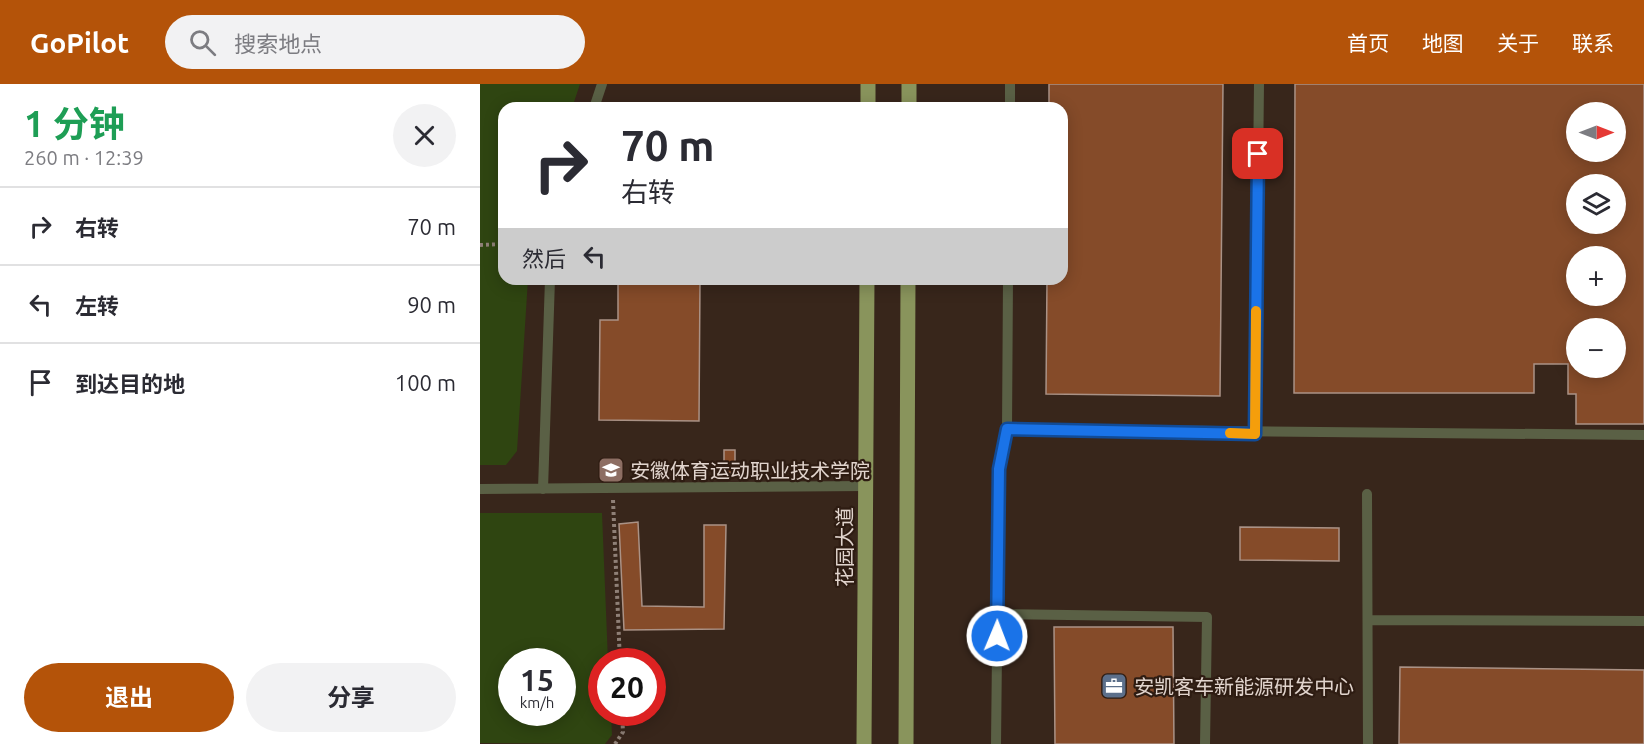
<!DOCTYPE html>
<html lang="zh">
<head>
<meta charset="utf-8">
<style>
  body { margin:0; font-family:Ubuntu,"Noto Sans SC",sans-serif; background:#f2f2f3; color:#2b2b33; height:100vh; display:flex; flex-direction:column; font-size:22px; white-space:nowrap }
  * { box-sizing:border-box; margin:0 }
  p { font-size:20px; color:#7c7c81 }
  .icon { flex:none; width:33px; height:33px; fill:none; stroke:currentColor; stroke-width:2; stroke-linecap:round; stroke-linejoin:round }
  .map { position:relative; flex:1; overflow:hidden }
  .sheet { display:flex; flex-direction:column; background:#fff; width:480px }
  .sheet>* { flex:none }
  .guide { position:absolute; left:18px; top:18px; width:570px; height:183px; border-radius:18px; box-shadow:0 3px 15px #0003; background:#fff; color:#2b2b33; overflow:hidden }
  .needle { width:39px; rotate:90deg }
  .controls { position:absolute; left:1086px; top:18px; display:grid; gap:12px }
  .controls a { display:grid; place-items:center; width:60px; height:60px; border-radius:50%; background:#fff; box-shadow:0 3px 15px #0003; font-size:30px }
  .speed { position:absolute; left:18px; top:564px; display:flex; gap:12px; font-size:30px; font-weight:700; text-align:center }
  .speed>* { display:grid; place-content:center; width:78px; height:78px; border-radius:50%; background:#fff; box-shadow:0 3px 15px #0003; line-height:1 }
  .speed small { font-size:15px; font-weight:400 }
  .speed .limit { border:9px solid #d22; background:#fff; color:#111 }
  .pin { position:absolute; display:grid; place-items:center; width:51px; height:51px; color:#fff; margin:-26px; border-radius:12px; box-shadow:0 3px 9px #0006 }
  .me { position:absolute; width:66px; margin:-33px; rotate:1deg; stroke-linejoin:round; filter:drop-shadow(0 0 4px #0008) }
  .turn { display:flex; align-items:center; gap:21px; height:126px; padding:0 24px; font-size:27px }
  .turn .icon { width:78px; height:78px; stroke-width:2.5 }
  .turn b { display:block; font-size:42px; line-height:51px }
  .then { display:flex; align-items:center; height:57px; padding:0 24px; background:#0003; gap:12px; font-size:22px }
  .round { display:grid; place-items:center; flex:none; width:63px; height:63px; border-radius:32px; background:#f2f2f3 }
  .headline { display:flex; align-items:center; justify-content:space-between; height:102px; padding:0 24px }
  h1 { font-size:36px; font-weight:700; line-height:45px; color:#1e9e55 }
  .primary-button { display:flex; gap:12px; margin-top:auto; padding:12px 24px }
  .primary-button a { flex:1; height:69px; border-radius:36px; background:#b45309; color:#fff; font-size:24px; font-weight:700; line-height:69px; text-align:center }
  .primary-button a+a { background:#f2f2f3; color:#2b2b33 }
  ul { padding:0; list-style:none }
  li { display:flex; align-items:center; gap:18px; height:78px; padding:0 24px; border-top:2px solid #e1e1e2 }
  li div { flex:1 }
  li b { display:block; font-size:22px }
  li em { font-style:normal }
  header { display:flex; align-items:center; gap:36px; box-sizing:border-box; height:84px; padding:0 30px; background:#b45309; color:#fff }
  header strong { font-size:28px }
  nav { display:flex; gap:33px; margin-inline-start:auto; font-size:21px }
  .search { width:420px; height:54px; background:#f2f2f3; display:flex; align-items:center; gap:15px; box-sizing:border-box; padding:0 21px; border-radius:33px; color:#7c7c81; font-size:22px }
  main { display:flex; flex:1; min-height:0 }
  .map>svg:first-child { display:block }
  .green { fill:#2f4511; fill-rule:evenodd }
  .building { fill:#854b29; stroke:#aa9286; stroke-width:1.5; fill-rule:evenodd }
  .lines { fill:none; stroke-linecap:round; stroke-linejoin:round }
  .path { stroke:#8f8077; stroke-width:4; stroke-dasharray:3 3; stroke-linecap:butt }
  .lane { stroke:#5a6045; stroke-width:10 }
  .primary { stroke:#89945c; stroke-width:15 }
  .route-casing { stroke:#114b97; stroke-width:15 }
  .route { stroke:#1a73e8; stroke-width:10 }
  .slow { stroke:#f59e0b; stroke-width:10 }
  .labels { text-anchor:middle; dominant-baseline:central; stroke-width:4.5; stroke-linejoin:round; paint-order:stroke }
  .poi-label { font-size:20px; fill:#e1d4cd; stroke:#2e1c12; text-anchor:start }
  .street-label { font-size:20px; fill:#e1d4cd; stroke:#2e1c12 }
</style>
</head>
<body>
<header>
<strong>GoPilot</strong>
<div class="search"><svg class="icon" aria-label="search" viewBox="0 0 24 24"><circle cx="10" cy="10" r="6"/><path d="M15 15l6 6"/></svg>搜索地点</div>
<nav><a>首页</a><a>地图</a><a>关于</a><a>联系</a></nav>
</header>
<main>
<section class="sheet">
<div class="headline"><div><h1>1 分钟</h1><p>260 m · 12:39</p></div><a class="round"><svg class="icon" aria-label="close" viewBox="0 0 24 24"><path d="M6 6l12 12M18 6L6 18"/></svg></a></div>
<ul>
<li><svg class="icon" aria-label="right" viewBox="0 0 24 24"><path d="M7 20v-9h11M14 6l5 5-5 5"/></svg><div><b>右转</b></div><em>70 m</em></li>
<li><svg class="icon" aria-label="left" viewBox="0 0 24 24"><path d="M17 20v-9H6M10 6l-5 5 5 5"/></svg><div><b>左转</b></div><em>90 m</em></li>
<li><svg class="icon" aria-label="arrive" viewBox="0 0 24 24"><path d="M6 21V4h12l-3 4 3 4H6"/></svg><div><b>到达目的地</b></div><em>100 m</em></li>
</ul>
<div class="primary-button"><a>退出</a><a>分享</a></div>
</section>
<div class="map">
<svg width="1164" height="660" viewBox="0 0 1164 660">
  <rect width="100%" height="100%" fill="#38261b"/>
  <path class="green" d="M0 0H100L92 24H24V195H48L37 367 26 381H0Z
    M0 429H122L128 577 122 578V628L131 629 132 651 125 660 0 659ZM32 578H82V628H32Z"/>
  <path class="building" d="M569 0H743L740 312 566 310 567 195H582V24H569Z
    M815 0H1164V340H1096V310H1088V280H1054V309H814ZM1096 28H1136V68H1096ZM1096 100H1136V140H1096ZM1096 172H1136V212H1096ZM1096 244H1136V284H1096Z
    M138 195H220L219 337 119 336 120 236H138Z
    M244 366H255V389H244Z
    M158 438 162 522 224 523V441H246L244 545 144 546 139 440Z
    M760 443 859 444V477L760 476Z
    M574 543H693L694 660H575Z
    M920 583 1164 586V660H919Z"/>
  <g class="lines">
    <path class="path" d="M0 161 24 160
      M133 416 140 578
      M135 660 143 648 142 628"/>
    <path class="lane" d="M114 24 122 0
      M530 24V0
      M528 195 527 345 1164 351
      M775 349 779 0
      M0 405 386 402
      M63 405 70 195
      M887 410 888 660
      M518 530 727 533 725 660
      M888 536 1164 537
      M516 660 519 385 527 345"/>
    <path class="primary" d="M388 24V0
      M429 24V0
      M384 660 387 195
      M426 660 428 195"/>
  </g>
  <g class="lines">
    <g class="route-casing">
      <path id="route" d="M517 552 519 385 527 345 775 350 778 70"/>
    </g>
    <use href="#route" class="route"/>
    <path class="slow" d="M750 349 775 350 776 227"/>
  </g>
  <defs>
    <g id="university-square" transform="scale(1.35)"><rect x="-9" y="-9" width="18" height="18" rx="4" fill="#8d6e63" stroke="#2e1c12"/><path d="M0-5L7-2L0 1L-7-2ZM-4 1L0 2.5L4 1V4Q0 6-4 4Z" fill="#fff"/></g>
    <g id="office-square" transform="scale(1.35)"><rect x="-9" y="-9" width="18" height="18" rx="4" fill="#5c6f8a" stroke="#2e1c12"/><path d="M-6-3h4V-5.5h4V-3h4V5H-6ZM-1-4.5V-3h2v-1.5ZM-6 0V1H6V0Z" fill="#fff"/></g>
  </defs>
  <g fill-rule="evenodd">
    <use href="#university-square" x="131" y="386"/>
    <use href="#office-square" x="634" y="602"/>
  </g>
  <g class="labels">
    <g class="poi-label">
      <text x="150" y="386">安徽体育运动职业技术学院</text>
      <text x="654" y="602">安凯客车新能源研发中心</text>
    </g>
    <g class="street-label">
      <text transform="translate(364 463) rotate(-90)">花园大道</text>
    </g>
  </g>
</svg>
<div class="controls">
<a><svg class="needle" viewBox="-14 -14 28 28"><path d="M0-13l5 13h-10z" fill="#e53935"/><path d="M0 13l5-13h-10z" fill="#7c7c81"/></svg></a>
<a><svg class="icon" aria-label="layers" viewBox="0 0 24 24"><path d="M12 4l9 5-9 5-9-5zM3 14l9 5 9-5"/></svg></a>
<a>+</a>
<a>−</a>
</div>
<div class="speed"><div>15<small>km/h</small></div><div class="limit">20</div></div>
<div class="pin" style="left:778px;top:70px;background:#d93025"><svg class="icon" aria-label="arrive" viewBox="0 0 24 24"><path d="M6 21V4h12l-3 4 3 4H6"/></svg></div>
<svg class="me" style="left:517px;top:552px" viewBox="-20 -20 40 40"><circle r="17" fill="#1a73e8" stroke="#fff" stroke-width="3"/><path d="M0-11L8 9 0 5-8 9z" fill="#fff"/></svg>
<div class="guide">
<div class="turn"><svg class="icon" aria-label="right" viewBox="0 0 24 24"><path d="M7 20v-9h11M14 6l5 5-5 5"/></svg><div><b>70 m</b>右转</div></div>
<div class="then">然后<svg class="icon" aria-label="left" viewBox="0 0 24 24"><path d="M17 20v-9H6M10 6l-5 5 5 5"/></svg></div>
</div>
</div>
</main>
</body>
</html>
